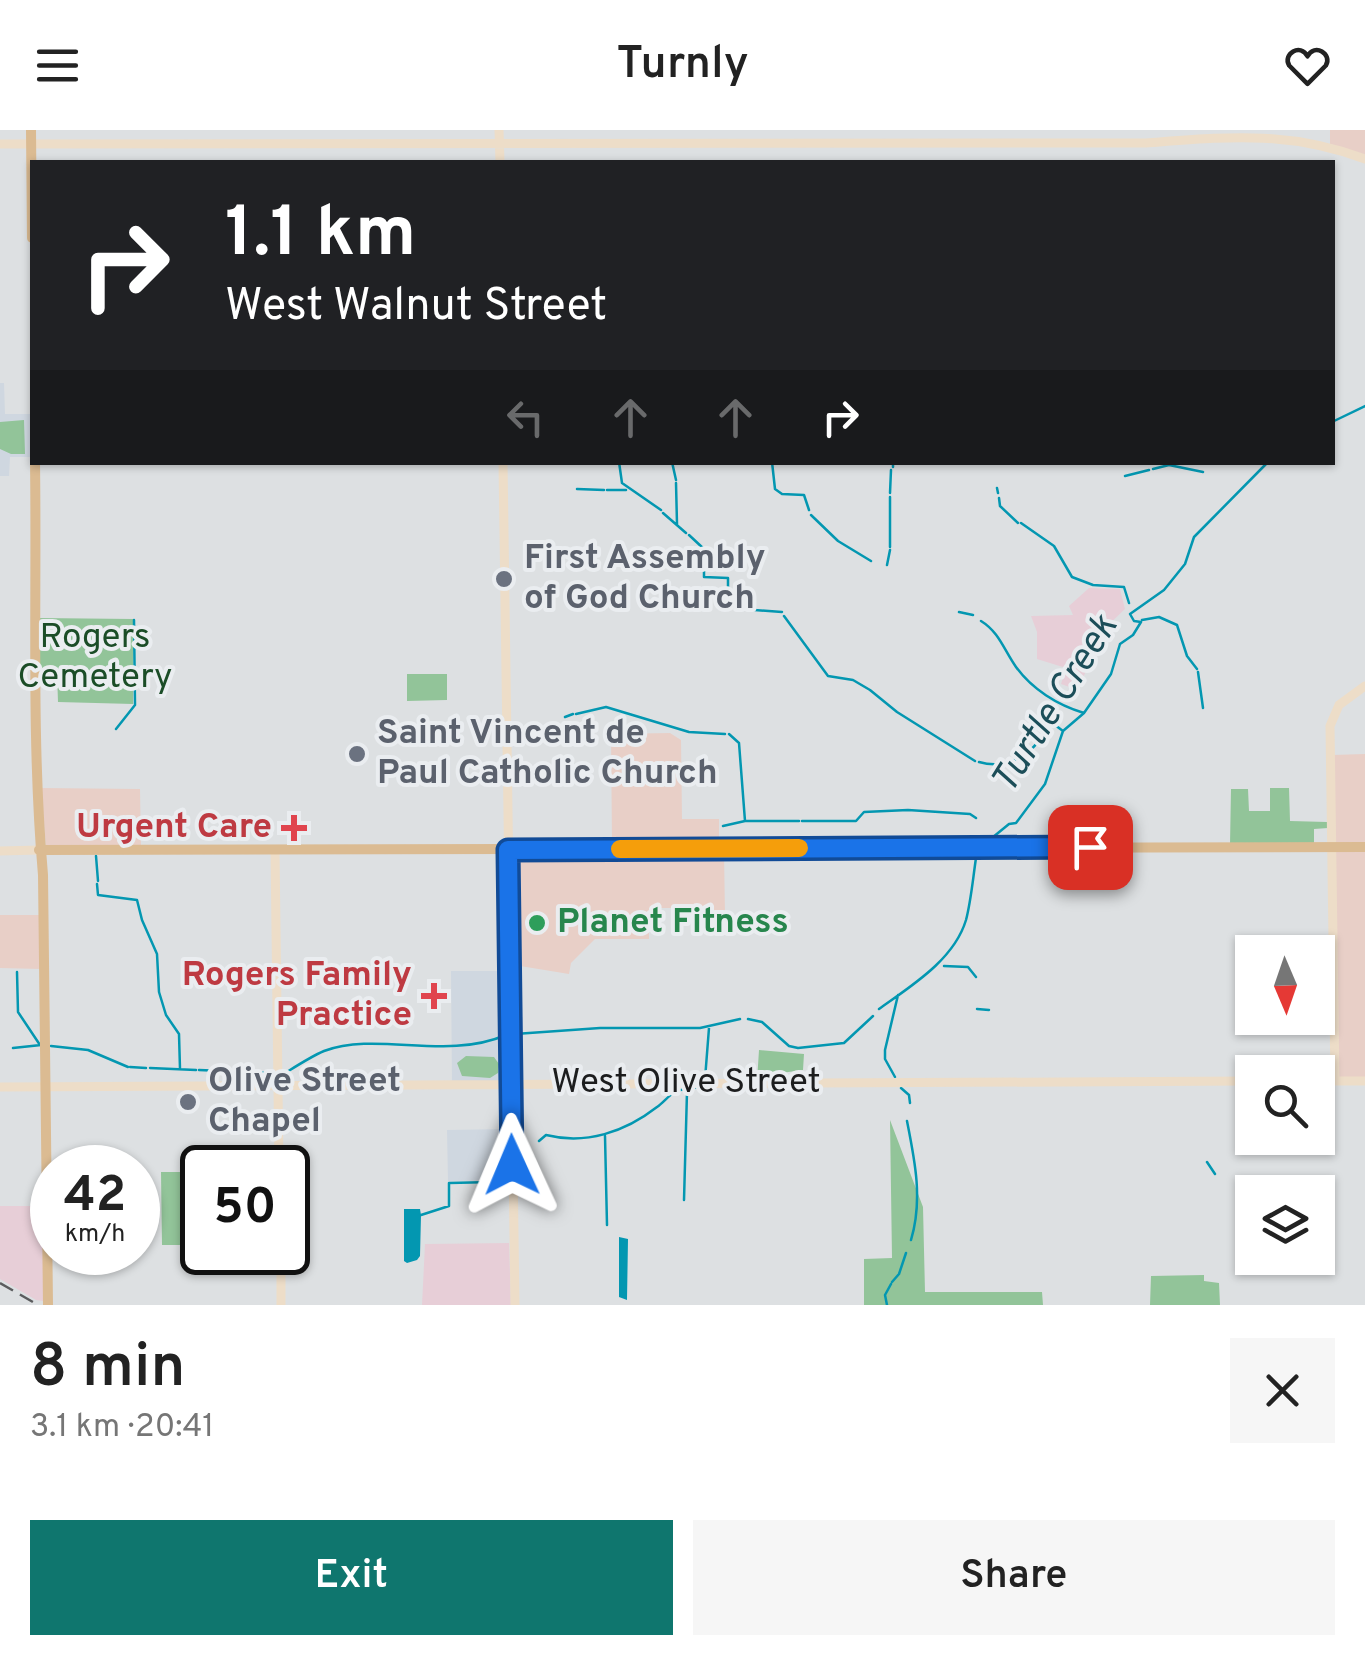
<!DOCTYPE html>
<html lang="en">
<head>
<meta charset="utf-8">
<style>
  body { margin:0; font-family:Overpass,sans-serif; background:#f6f6f6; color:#222; height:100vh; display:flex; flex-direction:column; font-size:38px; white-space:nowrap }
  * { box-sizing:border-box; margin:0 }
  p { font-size:32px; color:#767676 }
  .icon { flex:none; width:55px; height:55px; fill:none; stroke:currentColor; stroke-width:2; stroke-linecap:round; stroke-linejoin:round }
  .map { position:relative; height:1175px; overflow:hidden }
  .details { display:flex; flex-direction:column; background:#fff; flex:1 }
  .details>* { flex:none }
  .banner { position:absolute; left:30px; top:30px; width:1305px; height:305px; border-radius:0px; box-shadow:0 2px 8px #0004; background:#202124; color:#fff; overflow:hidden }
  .needle { width:65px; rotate:178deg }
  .fabs { position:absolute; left:1235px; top:805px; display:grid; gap:20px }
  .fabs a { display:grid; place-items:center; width:100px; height:100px; border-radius:0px; background:#fff; box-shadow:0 2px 8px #0004; font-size:50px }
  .speed { position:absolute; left:30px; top:1015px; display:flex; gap:20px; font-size:50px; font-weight:700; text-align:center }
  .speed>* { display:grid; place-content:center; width:130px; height:130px; border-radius:50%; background:#fff; box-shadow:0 2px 8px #0004; line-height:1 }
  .speed small { font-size:25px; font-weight:400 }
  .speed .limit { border:5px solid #111; border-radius:15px; background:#fff; color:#111 }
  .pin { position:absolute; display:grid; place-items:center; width:85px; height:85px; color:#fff; margin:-42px; border-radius:20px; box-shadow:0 5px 15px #0006 }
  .me { position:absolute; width:110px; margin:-55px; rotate:359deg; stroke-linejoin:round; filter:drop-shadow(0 0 8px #0008) }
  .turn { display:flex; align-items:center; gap:35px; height:210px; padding:0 30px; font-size:45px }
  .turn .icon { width:130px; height:130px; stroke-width:2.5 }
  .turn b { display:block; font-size:70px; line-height:85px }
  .lanes { display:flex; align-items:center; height:95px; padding:0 30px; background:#0003; justify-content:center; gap:50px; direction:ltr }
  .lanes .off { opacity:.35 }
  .round { display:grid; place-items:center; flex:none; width:105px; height:105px; border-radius:0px; background:#f6f6f6 }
  .headline { display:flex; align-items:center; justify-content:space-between; height:170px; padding:0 30px }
  h1 { font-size:60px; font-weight:600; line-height:75px }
  .cta { display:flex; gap:20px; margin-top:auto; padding:20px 30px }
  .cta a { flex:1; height:115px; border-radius:0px; background:#0f766e; color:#fff; font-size:40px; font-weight:600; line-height:115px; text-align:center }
  .cta a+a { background:#f6f6f6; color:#222 }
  header { display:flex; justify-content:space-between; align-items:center; height:130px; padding:0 30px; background:#fff; font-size:45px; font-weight:600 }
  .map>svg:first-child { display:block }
  .commercial { fill:#e8cfc7 }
  .industrial { fill:#e7ced7 }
  .built { fill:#cfd7e0 }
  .green { fill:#92c499 }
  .water { fill:#0397b1 }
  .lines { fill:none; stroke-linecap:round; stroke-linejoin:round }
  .stream { stroke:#0397b1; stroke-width:2.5 }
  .secondary { stroke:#edddc8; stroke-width:9 }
  .primary { stroke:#dbbb92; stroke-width:10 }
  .rail { stroke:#5b5c5e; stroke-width:2.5; stroke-dasharray:15 8; stroke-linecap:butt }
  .route-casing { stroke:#114b97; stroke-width:25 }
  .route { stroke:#1a73e8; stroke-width:18 }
  .slow { stroke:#f59e0b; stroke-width:18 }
  .worship-dot { fill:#6b7280; stroke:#eaedf0; stroke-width:4 }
  .health-dot { fill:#e0444e; stroke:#eaedf0; stroke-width:4 }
  .leisure-dot { fill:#2e9e5b; stroke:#eaedf0; stroke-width:4 }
  .labels { text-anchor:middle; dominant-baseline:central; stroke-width:8; stroke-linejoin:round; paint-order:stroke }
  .worship-label { font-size:35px; font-weight:bold; fill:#5b616d; stroke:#eaedf0; text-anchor:start }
  .park-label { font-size:35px; fill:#1b4d27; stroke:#eaedf0 }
  .health-label { font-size:35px; font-weight:bold; fill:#be3a42; stroke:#eaedf0; text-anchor:end }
  .leisure-label { font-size:35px; font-weight:bold; fill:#27864d; stroke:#eaedf0; text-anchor:start }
  .street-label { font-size:35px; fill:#1c1d1e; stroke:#eaedf0 }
  .water-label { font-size:38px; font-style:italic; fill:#1c4e59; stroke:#eaedf0 }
</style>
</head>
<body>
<header><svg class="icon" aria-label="menu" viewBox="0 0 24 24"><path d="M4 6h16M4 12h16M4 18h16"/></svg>Turnly<svg class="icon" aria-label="heart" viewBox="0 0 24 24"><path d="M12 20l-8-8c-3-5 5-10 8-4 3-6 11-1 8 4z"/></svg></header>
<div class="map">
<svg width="1365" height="1175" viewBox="0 0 1365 1175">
  <rect width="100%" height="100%" fill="#dde0e2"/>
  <path class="commercial" d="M1330 0H1365V25L1330 14Z
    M670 603 681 610 682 689H719V714H612L611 604Z
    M1365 624V716H1333L1332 625Z
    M41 658 140 659 141 719 46 716Z
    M1334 721H1365V947H1338Z
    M724 722 725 785H688L687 778H649V809H595L571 833 569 844 514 835 511 723Z
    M0 785H41V839L0 838Z"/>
  <path class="industrial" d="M1089 458 1120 459 1125 479 1103 500 1078 560 1061 554 1066 538 1037 529V502L1031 486 1073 485 1069 476Z
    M0 1076H31L32 1092H44V1171L36 1170 0 1149Z
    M509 1113 511 1175H422L425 1114Z"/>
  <path class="built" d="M0 253H4L5 284H30L31 327H10L9 346H0Z
    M451 841H508L510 955 452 956Z
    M509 999 510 1050 448 1051 447 1000Z"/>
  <path class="green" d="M24 290 25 324H11L0 319V292Z
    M38 488 133 489V574L58 572 57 543H39Z
    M407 544H447V570L407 571Z
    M1270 658H1289L1290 691 1327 692 1328 698 1314 699V716L1230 715 1231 659H1248L1249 681H1270Z
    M759 920 804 924 803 940 781 943V951H757Z
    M466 926 494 927 499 934 498 943 490 948 462 946 457 933Z
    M890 990 923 1077 925 1162H1042L1043 1175H864V1129L892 1128Z
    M161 1042H202V1115H162Z
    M1204 1145V1151L1219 1153 1220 1175H1150L1151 1146Z"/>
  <path class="water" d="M404 1079H420L421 1085 420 1126 417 1130 407 1133 404 1131Z
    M619 1107 628 1109 627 1170 619 1167Z"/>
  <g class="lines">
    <path class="stream" d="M1332 292 1365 276
      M619 332 622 353 661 380
      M672 332 676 350
      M772 332 775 359 782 364 804 365 809 380
      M893 332V337
      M1153 339 1169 335 1203 342
      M1125 346 1149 340
      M676 353 677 394
      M997 358 998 363
      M577 359 604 360
      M607 360H626
      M890 363 891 340
      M999 368 1000 376 1018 393
      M663 383 686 403
      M811 385 838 411 871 431
      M1021 393 1054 416 1072 447 1093 455 1124 457 1129 473
      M689 405 704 419V433
      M890 417V367
      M887 435 890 420
      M704 436V447L728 448V459
      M728 463V476L737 478
      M742 479 782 482
      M959 482 973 485
      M784 486 828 546 853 550 870 560 897 582 975 631
      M1142 490 1159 487 1177 495 1187 526 1197 539
      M981 491C999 502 1004 520 1016 537 1032 559 1057 575 1084 583
      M1198 542 1203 578
      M576 584 606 577 689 602 725 604
      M565 587 573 584
      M116 599 135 575 134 490
      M729 604 739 613 745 691H799
      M979 632C1007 640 1035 625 1045 598L1055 595 1063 601
      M802 691H856L864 682 908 680 970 684 976 688
      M723 696 745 691
      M987 712 1009 694 1016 693 1045 654 1063 601 1084 583 1111 544 1120 514 1133 505 1141 492 1134 491 1130 484 1164 460 1185 434 1194 407 1268 332
      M705 713 717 712
      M96 726 98 751
      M97 754 98 765 137 770 142 790 157 824 159 862 166 885 179 904 180 939
      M944 836 968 837 976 847
      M17 842 18 882 40 915
      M879 879C911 856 954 830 966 790 971 771 973 748 976 728L980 721
      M977 879 989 880
      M748 889 762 892 789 916 798 918 844 913 873 886
      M515 904 600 898H700L740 889
      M51 916 88 920 128 937
      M13 918 41 915
      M130 937 146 938
      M150 938 196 940
      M199 940 271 943
      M282 945C295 937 310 927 324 921 378 901 445 931 506 905
      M895 947 885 929V920L898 865
      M705 949 709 898
      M901 958 909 965 910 973
      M907 991C915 1031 923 1070 911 1110
      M605 1006 607 1095
      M539 1011 546 1005C586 1015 625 1002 657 977 663 973 669 965 675 962 681 958 691 959 698 957
      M1207 1032 1215 1044
      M517 1033 533 1027
      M684 1070 687 962
      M421 1085 449 1076V1053L493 1052 509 1036
      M892 1152 899 1144 906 1123
      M887 1175 885 1165 891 1154"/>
    <path class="secondary" d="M499 0 500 32
      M0 14 1146 13C1227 7 1286 0 1365 29
      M503 332 515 1175
      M275 720 279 1038
      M0 721 39 720
      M1318 951H1365
      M1335 951 1330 596 1339 575 1365 556
      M0 957 1252 951
      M281 1122V1175"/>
    <path class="primary" d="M31 0 32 108
      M35 332C37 470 31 608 43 745L48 1175
      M39 720 1365 717"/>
    <path class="rail" d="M0 1153 38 1175"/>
  </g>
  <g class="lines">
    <g class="route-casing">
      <path id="route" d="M512 1035 508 720 1090 717"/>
    </g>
    <use href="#route" class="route"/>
    <path class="slow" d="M620 719 799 718"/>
  </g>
  <g class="worship-dot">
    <circle cx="504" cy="449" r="10"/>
    <circle cx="357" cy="624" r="10"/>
    <circle cx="188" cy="972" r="10"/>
  </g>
  <g class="health-dot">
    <path d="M289 683h10v10h10v10h-10v10h-10v-10h-10v-10h10z"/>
    <path d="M429 851h10v10h10v10h-10v10h-10v-10h-10v-10h10z"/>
  </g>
  <circle class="leisure-dot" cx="537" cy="793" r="10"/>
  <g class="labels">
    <g class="worship-label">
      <text x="524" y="429">First Assembly<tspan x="524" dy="40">of God Church</tspan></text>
      <text x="377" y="604">Saint Vincent de<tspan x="377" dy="40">Paul Catholic Church</tspan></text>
      <text x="208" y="952">Olive Street<tspan x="208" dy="40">Chapel</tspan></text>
    </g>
    <g class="park-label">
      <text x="95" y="508">Rogers<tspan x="95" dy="40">Cemetery</tspan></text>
    </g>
    <g class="health-label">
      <text x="272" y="698">Urgent Care</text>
      <text x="412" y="846">Rogers Family<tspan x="412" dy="40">Practice</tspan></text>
    </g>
    <g class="leisure-label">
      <text x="557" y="793">Planet Fitness</text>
    </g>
    <g class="street-label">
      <text x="686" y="953">West Olive Street</text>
    </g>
    <g class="water-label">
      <text transform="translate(1056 575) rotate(-58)">Turtle Creek</text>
    </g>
  </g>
</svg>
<div class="fabs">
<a><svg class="needle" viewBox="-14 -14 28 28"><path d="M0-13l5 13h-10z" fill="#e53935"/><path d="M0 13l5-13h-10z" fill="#767676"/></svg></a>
<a><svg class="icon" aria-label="search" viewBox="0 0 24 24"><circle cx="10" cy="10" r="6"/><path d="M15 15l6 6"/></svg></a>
<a><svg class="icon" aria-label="layers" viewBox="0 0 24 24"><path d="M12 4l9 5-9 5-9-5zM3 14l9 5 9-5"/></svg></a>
</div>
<div class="speed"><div>42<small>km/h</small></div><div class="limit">50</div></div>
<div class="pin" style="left:1090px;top:717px;background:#d93025"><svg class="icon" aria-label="arrive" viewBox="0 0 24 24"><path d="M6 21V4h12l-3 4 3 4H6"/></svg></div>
<svg class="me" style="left:512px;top:1035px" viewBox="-20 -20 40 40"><path d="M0-17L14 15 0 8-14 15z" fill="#1a73e8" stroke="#fff" stroke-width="4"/></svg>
<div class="banner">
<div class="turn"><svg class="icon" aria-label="right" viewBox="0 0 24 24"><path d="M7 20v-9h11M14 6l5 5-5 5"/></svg><div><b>1.1 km</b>West Walnut Street</div></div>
<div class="lanes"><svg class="icon off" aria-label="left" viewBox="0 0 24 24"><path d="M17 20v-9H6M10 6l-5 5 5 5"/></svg><svg class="icon off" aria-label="ahead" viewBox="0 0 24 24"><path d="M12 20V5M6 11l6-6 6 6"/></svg><svg class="icon off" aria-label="ahead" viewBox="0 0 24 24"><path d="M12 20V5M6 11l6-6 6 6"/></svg><svg class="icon" aria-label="right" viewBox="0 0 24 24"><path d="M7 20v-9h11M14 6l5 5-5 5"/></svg></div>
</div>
</div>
<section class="details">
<div class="headline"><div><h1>8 min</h1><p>3.1 km · 20:41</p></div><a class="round"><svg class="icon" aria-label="close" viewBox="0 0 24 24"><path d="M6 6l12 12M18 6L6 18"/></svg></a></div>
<div class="cta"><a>Exit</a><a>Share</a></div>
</section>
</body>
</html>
